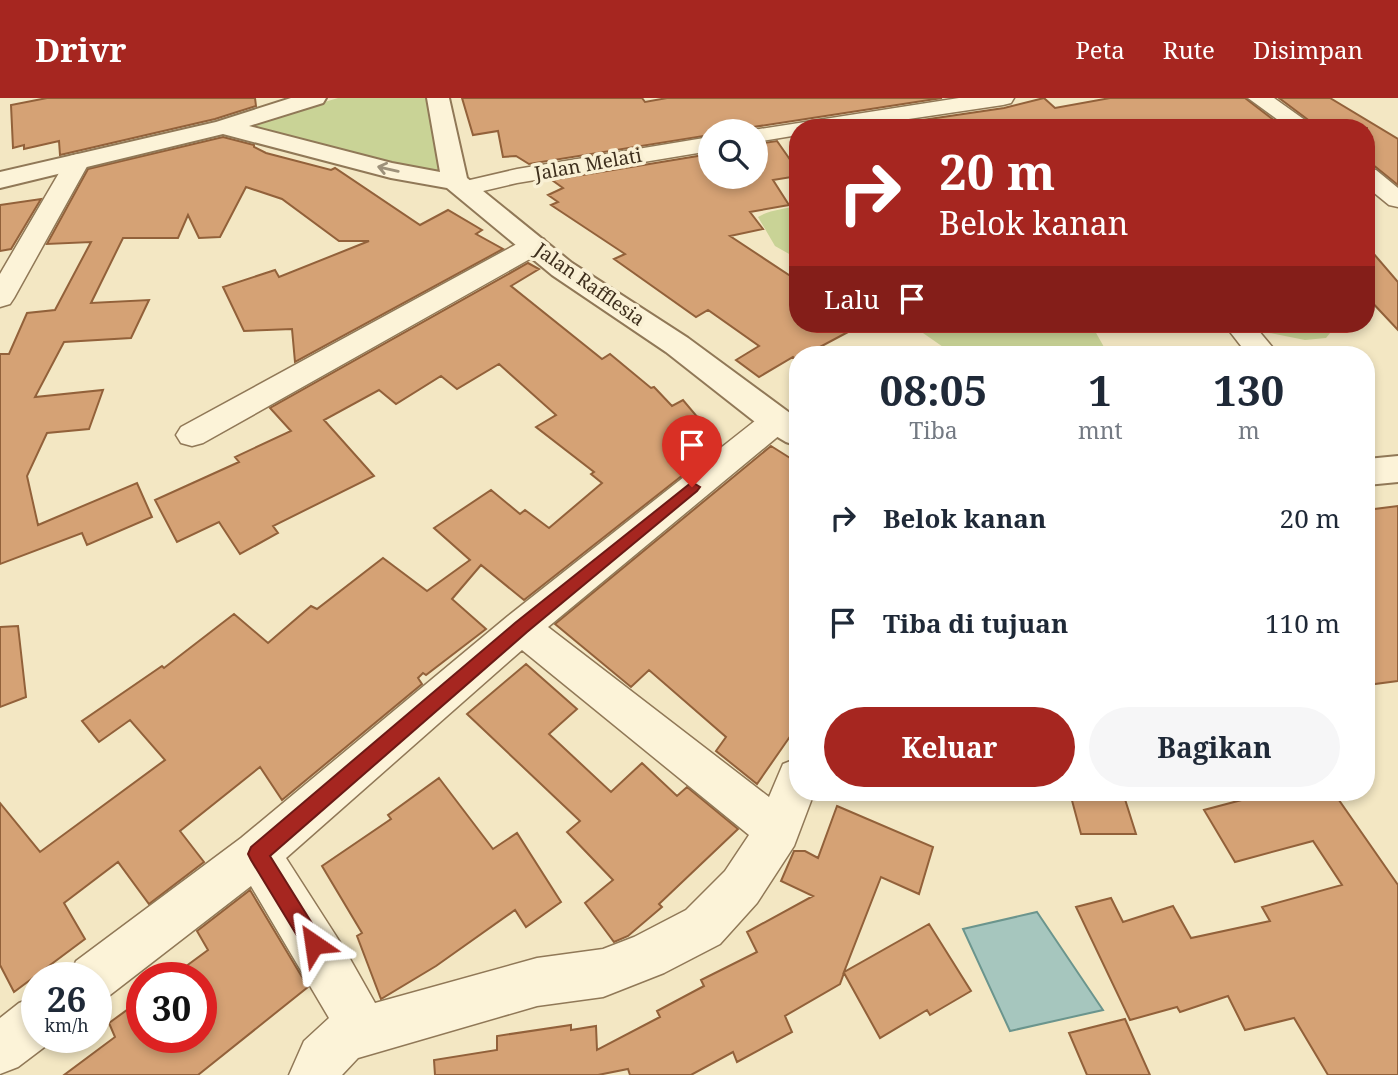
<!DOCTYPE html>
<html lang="id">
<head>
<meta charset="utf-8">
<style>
  body { margin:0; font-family:"Noto Serif",serif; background:#f6f6f7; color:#1f2937; height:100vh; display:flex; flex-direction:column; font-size:26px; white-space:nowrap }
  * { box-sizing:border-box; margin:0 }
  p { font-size:23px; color:#747a83 }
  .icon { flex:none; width:38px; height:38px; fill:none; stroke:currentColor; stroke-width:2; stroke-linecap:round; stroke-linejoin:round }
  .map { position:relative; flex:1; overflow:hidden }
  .details { position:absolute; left:789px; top:248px; width:586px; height:455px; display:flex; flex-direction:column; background:#fff; border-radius:28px; box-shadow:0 4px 10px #0003 }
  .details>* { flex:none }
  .top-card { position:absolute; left:789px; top:21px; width:586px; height:214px; border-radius:28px; box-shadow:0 4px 10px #0003; background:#a62620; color:#fff; overflow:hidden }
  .buttons { position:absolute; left:698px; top:21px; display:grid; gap:14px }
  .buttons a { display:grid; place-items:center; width:70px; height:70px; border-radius:50%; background:#fff; box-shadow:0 4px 10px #0003; font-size:35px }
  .speed { position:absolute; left:21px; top:864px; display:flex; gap:14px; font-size:35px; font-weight:700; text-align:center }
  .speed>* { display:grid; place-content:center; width:91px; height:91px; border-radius:50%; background:#fff; box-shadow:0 4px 10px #0003; line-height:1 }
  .speed small { font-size:18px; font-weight:400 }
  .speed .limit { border:10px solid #d22; background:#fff; color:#111 }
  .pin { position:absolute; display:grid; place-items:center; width:60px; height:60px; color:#fff; margin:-72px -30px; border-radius:50% 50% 50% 0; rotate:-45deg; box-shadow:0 0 7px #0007 }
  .pin .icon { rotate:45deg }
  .me { position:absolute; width:77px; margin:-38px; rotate:328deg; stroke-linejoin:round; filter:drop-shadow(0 0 5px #0008) }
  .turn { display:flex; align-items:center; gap:24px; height:147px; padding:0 35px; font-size:32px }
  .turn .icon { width:91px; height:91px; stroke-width:2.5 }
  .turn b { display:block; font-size:49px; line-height:60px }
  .then { display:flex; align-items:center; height:66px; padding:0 35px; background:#0003; gap:14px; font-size:26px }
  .eta { display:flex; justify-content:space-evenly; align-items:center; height:119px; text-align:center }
  .eta b { font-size:42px; font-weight:700; line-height:49px }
  .button { display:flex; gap:14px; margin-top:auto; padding:14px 35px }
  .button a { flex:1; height:80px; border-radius:42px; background:#a62620; color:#fff; font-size:28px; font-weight:700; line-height:80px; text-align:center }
  .button a+a { background:#f6f6f7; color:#1f2937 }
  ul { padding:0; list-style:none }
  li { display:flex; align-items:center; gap:21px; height:105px; padding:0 35px }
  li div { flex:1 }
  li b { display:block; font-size:26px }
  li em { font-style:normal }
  header { display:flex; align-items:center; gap:42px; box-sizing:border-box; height:98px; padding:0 35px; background:#a62620; color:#fff }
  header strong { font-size:33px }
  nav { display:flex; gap:38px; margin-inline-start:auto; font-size:24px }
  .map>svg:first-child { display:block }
  .green { fill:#c9d396 }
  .water { fill:#a6c6be; stroke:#6b958d; stroke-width:2 }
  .building { fill:#d5a275; stroke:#92613a; stroke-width:2 }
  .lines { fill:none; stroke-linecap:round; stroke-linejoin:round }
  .minor-casing { stroke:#907857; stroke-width:3 }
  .tertiary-casing { stroke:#907857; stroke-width:4 }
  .minor { fill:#fcf3d8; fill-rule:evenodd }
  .tertiary { fill:#fcf3d8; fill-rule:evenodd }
  .oneway { stroke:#9d917a }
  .route { fill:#a62620; stroke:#6c1915; stroke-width:2 }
  .labels { text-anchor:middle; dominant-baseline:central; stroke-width:7; stroke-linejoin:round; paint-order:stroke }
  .far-street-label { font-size:19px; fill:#3e2f1d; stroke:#f9f0d4 }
</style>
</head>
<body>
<header>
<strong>Drivr</strong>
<nav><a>Peta</a><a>Rute</a><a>Disimpan</a></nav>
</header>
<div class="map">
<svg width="1398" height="977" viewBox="0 0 1398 977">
  <rect width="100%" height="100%" fill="#f3e7c3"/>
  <path class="green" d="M338 0H443L462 86 244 28Z
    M798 107V161L775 148 758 119C771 111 784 112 798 107Z
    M910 226H1091L1104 249 1097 257H961L946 251Z
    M1224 226H1332L1335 229 1326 240 1305 242Z"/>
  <path class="water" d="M1037 814 1103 912 1010 933 963 831Z"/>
  <path class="building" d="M47 0H255L256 8 215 21 60 57 59 43 24 51V47L13 50 11 7Z
    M462 0H642L645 4 667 0H942L747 30 744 33H710V37L529 66 516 58 503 59 498 33 473 37Z
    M1044 0 1055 10 1110 0H1245L1284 30H868L1004 10Z
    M1279 0H1330L1398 41V87L1367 62V30H1319Z
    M223 39 254 47V49L266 55 331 72 335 70 420 127 448 112 482 132 476 136 503 151 295 264 292 231 244 233 223 189 275 172 279 179 369 143H339L282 101 246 89 220 139 199 140 188 117 178 140H123L91 205 149 202 131 240 64 244 35 299 103 292 89 331 47 335 27 378 38 427 137 385 152 419 87 447 82 435 0 466V256H9L27 215 55 212 91 144 47 146 88 71Z
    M777 43 798 73V78L773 82 789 107 750 114 763 131 730 138 798 183V226H863L805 257H798L797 262 793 259 759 279 736 262 759 248 708 212 696 219 614 161 625 156 551 107 558 104 548 97 563 90 552 82 710 56V79H756V46Z
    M41 101 11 151 0 153V107Z
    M1367 148 1398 184V232L1367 199Z
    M528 165 539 171 511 188 602 261 610 256 651 290 654 289 672 308 683 302 721 347 524 502 481 467 452 501 486 531 426 577 423 575 418 580 422 586 282 702 260 669 180 733 204 764 149 806 118 764 64 805 85 841 14 894 0 867V705L40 754 165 662 130 622 99 644 82 623 162 568 164 570 234 516 268 545 311 508 317 511 383 460 427 493 470 462 434 430 491 392 520 416 525 412 549 430 602 385 591 376 594 374 536 329 556 317 499 266 457 291 441 278 396 306 379 292 324 322 374 378 273 428 278 435 240 456 219 424 177 444 155 402 239 364 235 359 291 333 270 310Z
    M771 348 798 365V627L757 686 716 653 726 639 649 572 631 589 555 526Z
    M1398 408V583L1367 587V412Z
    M18 528 26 599 0 609V529Z
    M526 566 577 611 549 636 611 694 642 665 677 698 687 689 738 731 659 806 662 809 628 838 614 844 585 805 613 782 567 734 580 723 467 616Z
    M439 680 493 751 517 735 561 804 526 829 515 812 436 868 381 901 357 838 362 835 322 768 391 721 388 717Z
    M1070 695H1123L1136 736H1081Z
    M1268 695H1334L1398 787V977H1328L1294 920 1245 932 1228 898 1180 914 1177 909 1130 922 1076 809 1111 800 1123 824 1173 808 1191 840 1270 823 1262 809 1342 787 1313 743 1235 764 1204 712Z
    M837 708 933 749 919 796 881 779 844 874 929 826 971 893 930 917 927 912 880 940 844 875 840 886 785 918 792 934 737 964 733 954 691 977H630L628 971 598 977H435L434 962 497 952V938L571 927V932L596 928 597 952 660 919 657 913 704 888 701 882 757 854 747 834 813 798 781 783 794 753H805L818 760Z
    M250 792 308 889 198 977H64L115 939 109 925 142 901V940H201V880H170L208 852 197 833Z
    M1125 921 1150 977H1087L1069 935Z"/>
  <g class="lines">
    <g class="minor-casing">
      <path id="minor" d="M959 0H1014L1011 5 1003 7 848 30H798V37L756 44V33H747Z
        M1248 0H1274L1316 30H1289Z
        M710 39V53L517 85 466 97 457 95 454 90 457 85 517 71Z
        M78 56 86 58 90 63 14 200 10 206 0 209V176L66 63 70 58Z
        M1367 70 1376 72 1398 90V109L1389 107 1367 89Z
        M535 139 544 141 548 147 544 153 203 345 192 348 181 345 176 337 181 329 526 141Z
        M1224 226H1253L1279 257H1248Z
        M776 312 787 315 792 323 787 331 548 529 769 699 783 666 798 660V695H814L794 748 757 805 720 846 664 875 603 899 537 908 358 960 342 977H289L304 943 329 920 251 788 110 897 96 903V880H69L76 863 241 740 508 518 765 315ZM522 552 749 737 725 773 686 812 634 839 603 851 537 860 375 905 345 852 286 760Z
        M37 898V940L55 941 18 969 0 976V920L19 905Z"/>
    </g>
    <g class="tertiary-casing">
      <path id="tertiary" d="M291 0H326L323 5 249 28 392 65 440 74 427 0H449L467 80 572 165 688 240 798 321V348L786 344 764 331 666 254 552 177 447 90 391 80 223 36 0 90V74L216 24Z
        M1398 358V384L1367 387V361Z"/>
    </g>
    <use href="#minor" class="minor"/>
    <use href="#tertiary" class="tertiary"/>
  </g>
  <defs><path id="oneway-shaft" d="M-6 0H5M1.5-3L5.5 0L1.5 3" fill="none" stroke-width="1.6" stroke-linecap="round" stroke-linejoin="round" transform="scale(1.75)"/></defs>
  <use class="oneway" href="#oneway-shaft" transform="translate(388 71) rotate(-167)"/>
  <path class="route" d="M692 384 700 389 697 393 527 534 270 758 325 846 322 854 314 857 307 854 251 762 248 756 251 749 515 525Z"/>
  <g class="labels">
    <g class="far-street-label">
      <text transform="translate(588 66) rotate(-10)">Jalan Melati</text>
      <text transform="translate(590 186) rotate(35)">Jalan Rafflesia</text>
    </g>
  </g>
</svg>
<div class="buttons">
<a><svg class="icon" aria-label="search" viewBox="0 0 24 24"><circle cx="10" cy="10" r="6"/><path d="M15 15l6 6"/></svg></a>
</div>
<div class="speed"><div>26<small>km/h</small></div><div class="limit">30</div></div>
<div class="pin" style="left:692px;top:389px;background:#d93025"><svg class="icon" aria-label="arrive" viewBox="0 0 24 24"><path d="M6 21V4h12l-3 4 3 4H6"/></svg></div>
<svg class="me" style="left:314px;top:846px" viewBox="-20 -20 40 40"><path d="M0-17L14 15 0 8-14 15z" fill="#a62620" stroke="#fff" stroke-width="4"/></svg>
<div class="top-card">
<div class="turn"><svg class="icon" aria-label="right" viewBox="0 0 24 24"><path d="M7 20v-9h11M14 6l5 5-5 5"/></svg><div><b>20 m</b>Belok kanan</div></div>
<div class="then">Lalu<svg class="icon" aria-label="arrive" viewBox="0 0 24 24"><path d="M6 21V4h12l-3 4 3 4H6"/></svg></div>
</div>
<section class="details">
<div class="eta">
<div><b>08:05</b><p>Tiba</p></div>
<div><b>1</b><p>mnt</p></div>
<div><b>130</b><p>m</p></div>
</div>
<ul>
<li><svg class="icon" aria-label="right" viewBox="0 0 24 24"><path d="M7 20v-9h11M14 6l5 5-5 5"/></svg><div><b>Belok kanan</b></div><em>20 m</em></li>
<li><svg class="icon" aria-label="arrive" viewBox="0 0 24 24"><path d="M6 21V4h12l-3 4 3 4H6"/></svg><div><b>Tiba di tujuan</b></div><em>110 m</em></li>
</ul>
<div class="button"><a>Keluar</a><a>Bagikan</a></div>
</section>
</div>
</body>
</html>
